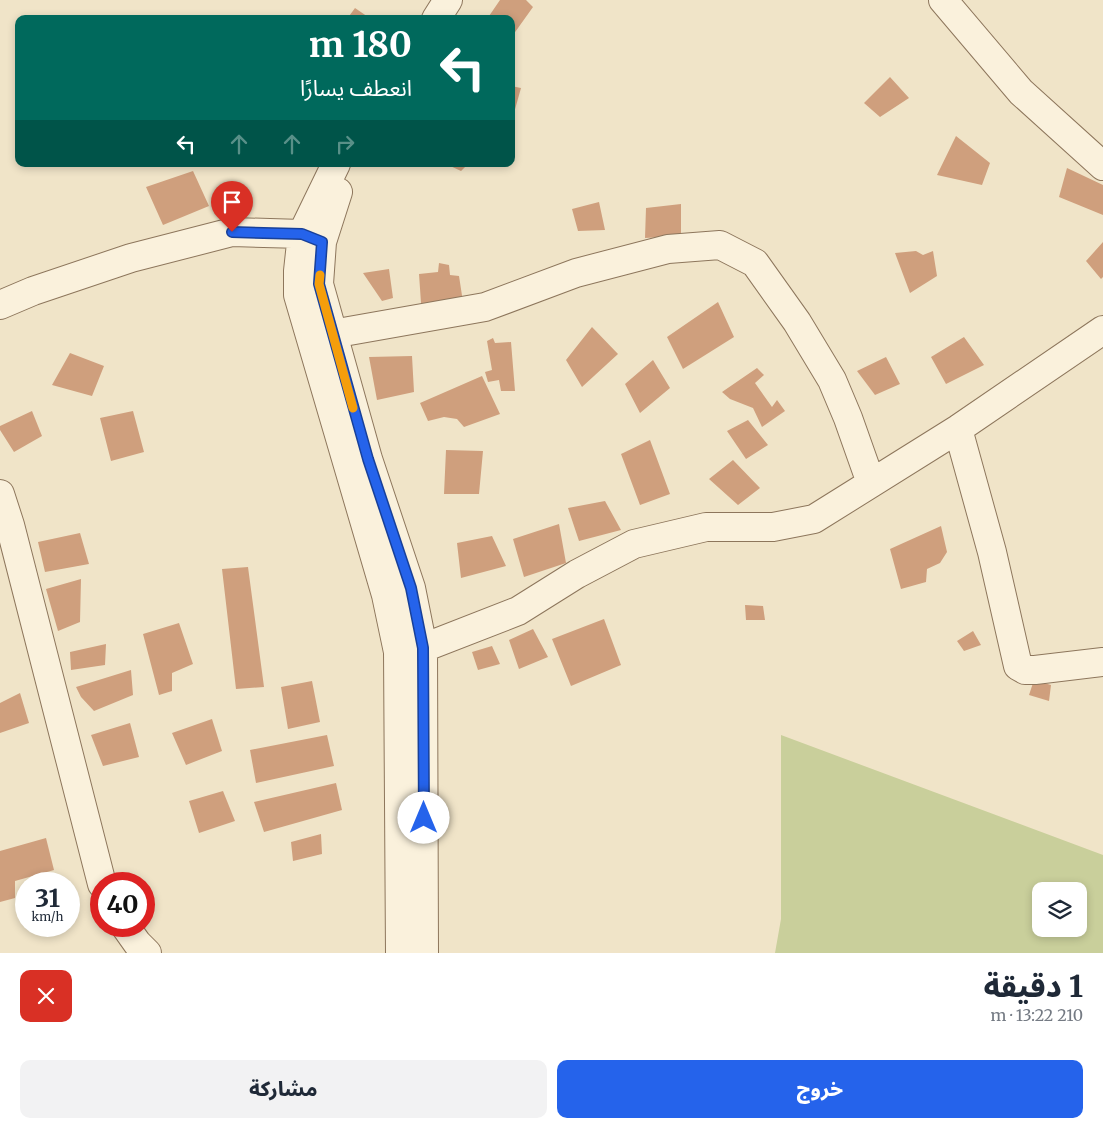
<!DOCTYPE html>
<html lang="ar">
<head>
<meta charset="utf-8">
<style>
  body { margin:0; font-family:Merriweather,"Noto Sans Arabic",serif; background:#f2f2f3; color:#1f2937; direction:rtl; height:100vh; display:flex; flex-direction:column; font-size:19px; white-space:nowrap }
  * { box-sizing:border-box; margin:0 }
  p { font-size:16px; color:#747a83 }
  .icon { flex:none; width:28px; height:28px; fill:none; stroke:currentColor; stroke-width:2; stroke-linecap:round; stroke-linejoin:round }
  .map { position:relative; height:953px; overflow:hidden; direction:ltr }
  .panel { display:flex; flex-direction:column; background:#fff; flex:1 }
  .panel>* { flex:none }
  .guide { position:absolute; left:15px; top:15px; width:500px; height:152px; border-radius:10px; box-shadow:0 2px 8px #0003; direction:rtl; background:#00695c; color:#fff; overflow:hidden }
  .controls { position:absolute; left:1032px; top:882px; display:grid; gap:10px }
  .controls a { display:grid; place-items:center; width:55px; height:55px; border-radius:10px; background:#fff; box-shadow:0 2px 8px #0003; font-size:25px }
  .speed { position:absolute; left:15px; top:872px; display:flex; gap:10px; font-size:25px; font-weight:700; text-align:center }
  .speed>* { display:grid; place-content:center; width:65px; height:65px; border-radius:50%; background:#fff; box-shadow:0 2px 8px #0003; line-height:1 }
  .speed small { font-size:12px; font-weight:400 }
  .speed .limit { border:8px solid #d22; background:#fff; color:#111 }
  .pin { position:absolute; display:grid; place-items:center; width:42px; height:42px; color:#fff; margin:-51px -21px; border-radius:50% 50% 50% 0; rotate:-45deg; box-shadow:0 0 5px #0007 }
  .pin .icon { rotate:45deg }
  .me { position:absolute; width:55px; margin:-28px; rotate:0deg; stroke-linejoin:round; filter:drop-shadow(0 0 4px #0008) }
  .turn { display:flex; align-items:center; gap:18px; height:105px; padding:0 20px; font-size:22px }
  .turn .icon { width:65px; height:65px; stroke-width:2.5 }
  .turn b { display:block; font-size:35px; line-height:42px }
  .lanes { display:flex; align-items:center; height:48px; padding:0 20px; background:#0003; justify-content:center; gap:25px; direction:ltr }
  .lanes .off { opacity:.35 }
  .round { display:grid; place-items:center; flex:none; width:52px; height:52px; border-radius:10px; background:#f2f2f3 }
  .overview { display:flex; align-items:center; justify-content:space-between; height:85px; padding:0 20px }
  h1 { font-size:30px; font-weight:800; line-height:38px }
  .action { display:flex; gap:10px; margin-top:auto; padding:10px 20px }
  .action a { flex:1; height:58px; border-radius:10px; background:#2563eb; color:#fff; font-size:20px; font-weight:800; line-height:58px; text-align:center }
  .action a+a { background:#f2f2f3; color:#1f2937 }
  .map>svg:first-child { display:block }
  .green { fill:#c9cf9b; fill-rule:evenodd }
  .building { fill:#cf9f7d }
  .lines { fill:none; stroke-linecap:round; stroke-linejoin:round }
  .minor-casing { stroke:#8d765c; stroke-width:30 }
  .minor { stroke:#faf1dc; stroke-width:28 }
  .route-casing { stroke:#184099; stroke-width:12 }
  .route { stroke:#2563eb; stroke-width:9 }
  .slow { stroke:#f59e0b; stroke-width:9 }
</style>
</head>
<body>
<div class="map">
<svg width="1103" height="953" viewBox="0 0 1103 953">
  <rect width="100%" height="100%" fill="#f0e4c8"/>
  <path class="green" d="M781 735 1103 855V953H775L781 919ZM1041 891H1079V929H1041Z"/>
  <path class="building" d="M500 0H526L533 7 513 35 511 34V19H487Z
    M355 8 371 19H347Z
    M890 77 909 98 880 117 864 103Z
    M511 86 521 88 512 120H511Z
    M956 136 990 163 982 185 937 175Z
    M446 164H468L461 171Z
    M1067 168 1103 185V215L1059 197Z
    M193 171 209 206 163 225 146 187Z
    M599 202 605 230 578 231 572 209Z
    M681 204V236L645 238 646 208Z
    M1103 242V277L1101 279 1086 261Z
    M916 251 923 255 933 251 937 276 910 293 895 253Z
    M439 263 449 265 450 275 459 276 463 302 421 303 419 274 438 272Z
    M389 269 393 298 382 301 363 273Z
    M718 302 734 337 683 369 667 337Z
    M592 327 618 354 582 387 566 360Z
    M964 337 984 365 946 384 931 357Z
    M493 338 495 343 511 342 515 391H501L499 380 488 382 485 372 492 370 487 341Z
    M70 353 104 366 92 396 52 385Z
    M412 356 414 392 377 400 369 357Z
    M886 357 900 384 875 395 857 371Z
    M653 360 670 388 640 413 625 384Z
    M757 368 764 375 755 383 772 407 777 400 785 411 762 427 753 408 730 399 722 392Z
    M482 376 500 414 464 427 457 419 444 417 428 421 420 403Z
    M32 411 42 436 14 452 0 430V426Z
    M133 411 144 452 111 461 100 418Z
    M748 420 768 445 746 459 727 431Z
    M650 440 670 494 640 505 621 454Z
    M446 450 483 451 479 494H444Z
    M733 460 760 488 738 505 709 479Z
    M605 501 621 530 579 541 568 508Z
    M559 524 566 563 524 577 513 539Z
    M941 526 947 552 940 563 927 569 926 582 901 589 890 549Z
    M80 533 89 564 45 572 38 542Z
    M492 536 506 566 461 578 457 543Z
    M248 567 264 687 236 689 222 569Z
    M81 579 80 622 58 631 46 589Z
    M745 605 763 606 765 620H746Z
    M604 619 621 665 571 686 552 639Z
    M179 623 193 664 172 673V691L159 695 143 634Z
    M533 629 548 657 519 669 509 640Z
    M973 631 981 645 964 651 957 641Z
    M106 644 105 665 71 670 70 652Z
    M492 646 500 664 478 670 472 652Z
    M131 670 133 695 94 711 81 697 76 687Z
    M1034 680 1051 685 1049 701 1029 695Z
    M312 681 320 722 288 729 281 687Z
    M20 693 29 723 0 733V703Z
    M212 719 222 751 186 765 172 733Z
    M130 723 139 757 103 766 91 735Z
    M327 735 334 766 256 783 250 750Z
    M336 783 342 810 264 832 254 802Z
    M223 791 235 821 199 833 189 801Z
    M321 834 322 854 293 861 291 842Z
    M46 838 54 870 15 881V898L0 902V851Z"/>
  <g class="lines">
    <g class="minor-casing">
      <path id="minor" d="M943 0 1021 92 1103 166
        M436 19 448 0
        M336 164 302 234 298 271V295L386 595 398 652 400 953
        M338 192 322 242 319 284 368 459 411 588 423 648 424 953
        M0 305 33 291 131 258 232 232 302 234 319 240
        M315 339 332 334 485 307 576 273 668 249 720 245 755 263 797 322 832 380 848 418 871 483
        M958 429 992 552 1018 666 1025 670H1035L1103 662
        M0 494 10 525 102 884
        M405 651 423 648 518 611 577 574 634 544 706 527H773L814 519 958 429 1103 330
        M125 926 137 943 147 953"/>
    </g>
    <use href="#minor" class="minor"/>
  </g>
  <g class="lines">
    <g class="route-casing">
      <path id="route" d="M232 232 302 234 322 242 319 284 368 459 411 588 423 648 424 818"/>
    </g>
    <use href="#route" class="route"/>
    <path class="slow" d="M320 275 319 284 353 408"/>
  </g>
</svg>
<div class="controls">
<a><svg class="icon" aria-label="layers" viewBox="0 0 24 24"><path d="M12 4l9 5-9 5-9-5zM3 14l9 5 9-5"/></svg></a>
</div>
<div class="speed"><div>31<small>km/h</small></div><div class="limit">40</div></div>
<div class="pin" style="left:232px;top:232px;background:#d93025"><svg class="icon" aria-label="arrive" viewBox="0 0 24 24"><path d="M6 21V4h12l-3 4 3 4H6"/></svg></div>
<svg class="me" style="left:424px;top:818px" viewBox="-20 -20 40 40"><circle r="19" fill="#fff"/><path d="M0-13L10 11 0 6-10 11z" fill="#2563eb"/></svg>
<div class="guide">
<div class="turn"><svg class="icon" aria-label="left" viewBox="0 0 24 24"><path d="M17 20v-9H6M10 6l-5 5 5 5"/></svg><div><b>180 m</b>انعطف يسارًا</div></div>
<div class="lanes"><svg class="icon" aria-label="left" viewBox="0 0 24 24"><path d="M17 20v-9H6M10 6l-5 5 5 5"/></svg><svg class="icon off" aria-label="ahead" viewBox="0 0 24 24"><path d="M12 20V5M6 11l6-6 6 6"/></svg><svg class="icon off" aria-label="ahead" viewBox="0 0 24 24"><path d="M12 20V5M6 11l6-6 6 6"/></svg><svg class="icon off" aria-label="right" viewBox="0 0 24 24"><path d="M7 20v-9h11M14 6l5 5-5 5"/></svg></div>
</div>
</div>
<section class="panel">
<div class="overview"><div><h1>1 دقيقة</h1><p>210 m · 13:22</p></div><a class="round" style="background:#d93025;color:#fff"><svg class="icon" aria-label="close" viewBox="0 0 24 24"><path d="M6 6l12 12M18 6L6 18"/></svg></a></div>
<div class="action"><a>خروج</a><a>مشاركة</a></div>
</section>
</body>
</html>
